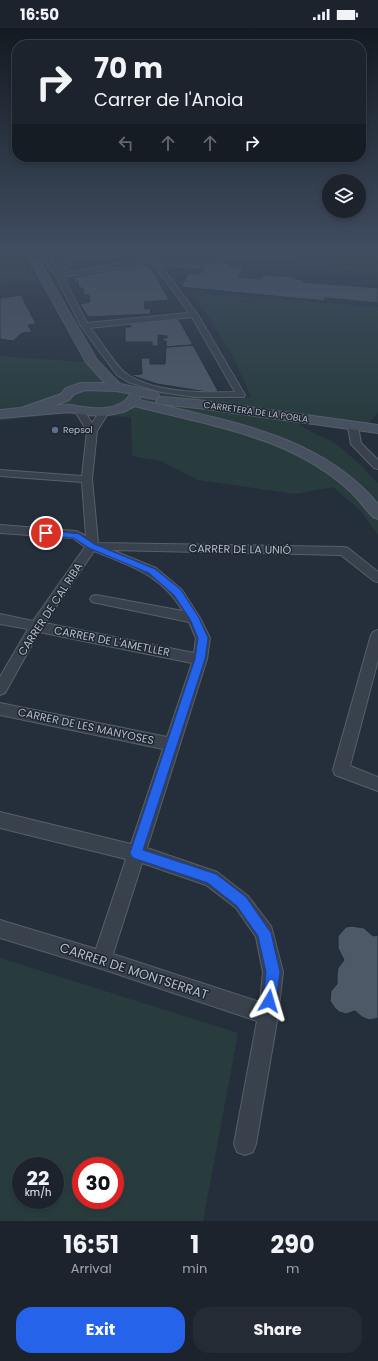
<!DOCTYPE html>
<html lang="en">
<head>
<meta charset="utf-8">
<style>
  body { margin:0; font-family:Poppins,sans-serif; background:#252b35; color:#f1f3f6; height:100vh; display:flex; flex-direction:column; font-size:15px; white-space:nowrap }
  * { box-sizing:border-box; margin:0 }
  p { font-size:13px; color:#a0a4aa }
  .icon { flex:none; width:22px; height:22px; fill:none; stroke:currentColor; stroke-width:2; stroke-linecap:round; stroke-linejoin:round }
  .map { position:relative; height:1193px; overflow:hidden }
  .panel { display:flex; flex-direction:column; background:#1c232d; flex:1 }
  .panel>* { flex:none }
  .banner { position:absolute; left:12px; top:12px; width:354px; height:122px; border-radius:16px; box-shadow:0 2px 6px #0003,0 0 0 1px #3a4049; background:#1c232d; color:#f1f3f6; overflow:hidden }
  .buttons { position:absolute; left:322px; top:146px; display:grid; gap:8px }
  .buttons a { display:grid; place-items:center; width:44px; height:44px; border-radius:50%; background:#1c232d; box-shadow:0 2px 6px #0003,0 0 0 1px #3a4049; font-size:20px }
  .speed { position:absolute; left:12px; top:1129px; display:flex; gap:8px; font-size:20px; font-weight:700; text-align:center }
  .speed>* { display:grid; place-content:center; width:52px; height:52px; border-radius:50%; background:#1c232d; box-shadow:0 2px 6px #0003,0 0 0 1px #3a4049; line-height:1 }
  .speed small { font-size:10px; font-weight:400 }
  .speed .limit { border:6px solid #d22; background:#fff; color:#111 }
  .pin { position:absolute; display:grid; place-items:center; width:34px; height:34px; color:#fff; margin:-17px; border:2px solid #fff; border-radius:50%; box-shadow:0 1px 4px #0007 }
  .me { position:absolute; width:44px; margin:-22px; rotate:7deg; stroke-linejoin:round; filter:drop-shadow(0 0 3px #0008) }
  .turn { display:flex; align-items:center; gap:14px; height:84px; padding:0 16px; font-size:18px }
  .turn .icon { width:52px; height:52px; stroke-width:2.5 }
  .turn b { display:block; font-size:28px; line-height:34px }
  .lanes { display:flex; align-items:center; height:38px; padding:0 16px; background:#0003; justify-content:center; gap:20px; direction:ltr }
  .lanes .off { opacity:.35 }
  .eta { display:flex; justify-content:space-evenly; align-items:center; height:68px; text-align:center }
  .eta b { font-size:24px; font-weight:700; line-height:28px }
  .cta { display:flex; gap:8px; margin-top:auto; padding:8px 16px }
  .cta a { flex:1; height:46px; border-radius:16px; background:#2563eb; color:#fff; font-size:16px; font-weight:700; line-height:46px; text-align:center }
  .cta a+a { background:#252b35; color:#f1f3f6 }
  .status { display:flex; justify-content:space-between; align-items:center; height:28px; padding:0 20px; background:#1c232d; direction:ltr }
  .status svg { height:11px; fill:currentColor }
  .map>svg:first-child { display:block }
  .green { fill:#283c3e; fill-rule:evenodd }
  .building { fill:#4e5967; stroke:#202833 }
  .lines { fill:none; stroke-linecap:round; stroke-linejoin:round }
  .street-casing { stroke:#575f6a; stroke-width:2 }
  .secondary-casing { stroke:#575f6a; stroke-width:2 }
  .street { fill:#39414c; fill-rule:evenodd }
  .secondary { fill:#47505f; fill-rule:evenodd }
  .route { fill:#2563eb; stroke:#184099 }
  .service-dot { fill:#5c6f8a; stroke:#1e2631; stroke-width:1.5 }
  .labels { text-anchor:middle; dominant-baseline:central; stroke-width:3; stroke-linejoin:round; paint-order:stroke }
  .far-street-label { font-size:9px; fill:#b5bcc7; stroke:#1e2631 }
  .far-poi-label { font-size:9px; fill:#b5bcc7; stroke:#1e2631; text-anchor:start }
  .street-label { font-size:11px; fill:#b5bcc7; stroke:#1e2631 }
  .near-street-label { font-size:13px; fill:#b5bcc7; stroke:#1e2631 }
</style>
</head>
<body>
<div class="status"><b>16:50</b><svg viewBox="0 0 49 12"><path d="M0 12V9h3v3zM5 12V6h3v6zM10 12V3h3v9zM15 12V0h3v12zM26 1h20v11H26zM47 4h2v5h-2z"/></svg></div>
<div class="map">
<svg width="378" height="1193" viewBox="0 0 378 1193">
  <rect width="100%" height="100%" fill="#252f3c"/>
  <path class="green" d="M0 225H17L35 251 0 255Z
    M306 225 378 226V245L296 239Z
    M193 265 378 279V384L369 396 302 387 300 398 335 415 363 439 378 456V507L361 483 333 459 295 466 198 452 161 433 132 428 131 389 55 386 0 393V328L84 334 125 355 207 370 238 371 251 369 231 324Z
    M0 930 238 1005 203 1193H0ZM21 1138H55V1172H21ZM81 1138H115V1172H81Z"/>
  <path class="building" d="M230 235 229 238 243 239 239 249 262 251 263 247 294 249V251L304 252 303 254 378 260V275L325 270V273L181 259 189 245 200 246 205 237Z
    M143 237 150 238 169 272 144 274 145 281 150 280 151 286 88 289 80 276 90 274 89 267H84L83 260H79L78 254H75L74 249Z
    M21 267 36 296 28 297 32 304 22 305 13 313 0 311V270Z
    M173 291 179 292 193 317 166 319V313H163V310H167V308L158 307V318H152V314H125V299H131L130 296 143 295V293Z
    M193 317 218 363 213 365 157 356 130 347 142 346 141 330H150V336H165L166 319Z
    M352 898 364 900 373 908 378 907V990L375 991 369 992 362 989 355 983 346 986 339 984 334 979 330 973 331 963 337 956V946L338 940 344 932 338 920V908L346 899Z"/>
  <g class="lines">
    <g class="street-casing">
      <path id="street" d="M39 225H46L59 243 71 225H78L64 245 150 230 146 225H153L157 231C175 235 196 236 214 232 223 230 230 225 239 225 219 242 185 240 160 236L198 287 245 367 244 369H195L161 364 128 354 117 347 81 298 56 248ZM152 234 189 285 87 295 63 249ZM192 289 235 364C202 365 151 365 124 344 115 336 99 311 90 300Z
        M80 380 83 381 92 395 101 382H107L109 384 97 403 92 451 98 515 344 519 348 520 378 544V554L374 553 341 527 112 522 156 540 182 562 200 590 210 610 207 631 147 820 217 844 248 868 271 898 273 905 283 944 278 987 256 1116 253 1124 245 1127 237 1124 234 1116 257 993 102 941 0 910V892L96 921 126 831 0 800V784L131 816 163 721 0 687V675L167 709 192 635 39 604 5 665 0 667V649L28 601 0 596V586L33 593 85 519 73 510 0 505V497L76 503 86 508 82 454 0 448V442L82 448 87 403 75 383ZM94 523C133 539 160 546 183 583L96 567 92 568 90 571 92 574 189 594 196 610 194 625 45 595ZM142 835 206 857 236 880 256 909 263 944 260 974 113 926Z
        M353 396 358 399 361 415 378 432V441L374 440 351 416 348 399Z
        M378 602V632L350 738 378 749V763L335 747 333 742 371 607 373 604Z"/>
    </g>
    <g class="secondary-casing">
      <path id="secondary" d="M26 225H35L97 332 120 356 157 364 159 367 157 370 153 371 139 368 140 372C225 393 318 405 378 476V491L373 489C366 482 360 473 353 466 294 409 211 398 135 378L123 384 103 388 86 387 70 384 0 390V382L21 380 61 366 66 360 81 355H105L86 334ZM86 362 116 363 133 366 130 367C117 386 90 380 71 377 66 376 59 377 53 378L69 372 74 366Z
        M162 369 198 372 378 397V405L198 380 158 376 156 373 158 370Z"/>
    </g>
    <use href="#street" class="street"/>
    <use href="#secondary" class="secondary"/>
  </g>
  <linearGradient id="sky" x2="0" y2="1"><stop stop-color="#141a21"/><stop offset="0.57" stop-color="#404d61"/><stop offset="1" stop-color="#404d61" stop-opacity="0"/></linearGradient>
  <rect width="378" height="392" fill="url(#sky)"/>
  <path class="route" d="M46 502 79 506 94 516 155 541 181 562 199 590 208 610 205 631 143 822 216 846 246 869 271 905 280 944 276 973 274 978 269 980 265 978 263 973 266 944 258 908 237 878 208 855 136 831 132 829 130 825 195 631 198 610 190 591 174 567 149 545 89 520 74 510 43 507V503Z"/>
  <circle class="service-dot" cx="55" cy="402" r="4"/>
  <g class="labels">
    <g class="far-street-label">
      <text transform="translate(256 384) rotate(8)">CARRETERA DE LA POBLA</text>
    </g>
    <g class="far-poi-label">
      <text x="63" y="402">Repsol</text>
    </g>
    <g class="street-label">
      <text transform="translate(240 521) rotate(1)">CARRER DE LA UNIÓ</text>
      <text transform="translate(50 581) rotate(-57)">CARRER DE CAL RIBA</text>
      <text transform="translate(112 613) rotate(11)">CARRER DE L'AMETLLER</text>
      <text transform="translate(86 698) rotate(12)">CARRER DE LES MANYOSES</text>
    </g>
    <g class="near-street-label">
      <text transform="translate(134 943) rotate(18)">CARRER DE MONTSERRAT</text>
    </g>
  </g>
</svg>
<div class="buttons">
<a><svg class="icon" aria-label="layers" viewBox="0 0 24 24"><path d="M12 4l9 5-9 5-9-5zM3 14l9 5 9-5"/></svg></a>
</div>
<div class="speed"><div>22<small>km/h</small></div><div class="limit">30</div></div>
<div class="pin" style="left:46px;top:505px;background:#d93025"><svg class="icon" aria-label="arrive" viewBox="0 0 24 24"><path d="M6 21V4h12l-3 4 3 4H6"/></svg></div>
<svg class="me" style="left:269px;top:973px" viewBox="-20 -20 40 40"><path d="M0-17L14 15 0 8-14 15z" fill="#2563eb" stroke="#fff" stroke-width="4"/></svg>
<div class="banner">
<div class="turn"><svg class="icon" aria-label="right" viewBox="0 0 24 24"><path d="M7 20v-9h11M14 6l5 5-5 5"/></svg><div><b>70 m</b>Carrer de l'Anoia</div></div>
<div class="lanes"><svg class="icon off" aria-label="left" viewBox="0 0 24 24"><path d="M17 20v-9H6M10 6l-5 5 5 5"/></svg><svg class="icon off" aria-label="ahead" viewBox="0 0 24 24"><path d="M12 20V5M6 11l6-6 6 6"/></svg><svg class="icon off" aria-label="ahead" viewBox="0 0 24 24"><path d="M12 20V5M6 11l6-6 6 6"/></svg><svg class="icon" aria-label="right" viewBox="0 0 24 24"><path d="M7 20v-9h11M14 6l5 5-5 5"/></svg></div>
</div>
</div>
<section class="panel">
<div class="eta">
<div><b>16:51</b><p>Arrival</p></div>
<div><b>1</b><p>min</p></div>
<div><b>290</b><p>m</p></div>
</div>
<div class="cta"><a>Exit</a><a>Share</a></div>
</section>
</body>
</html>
